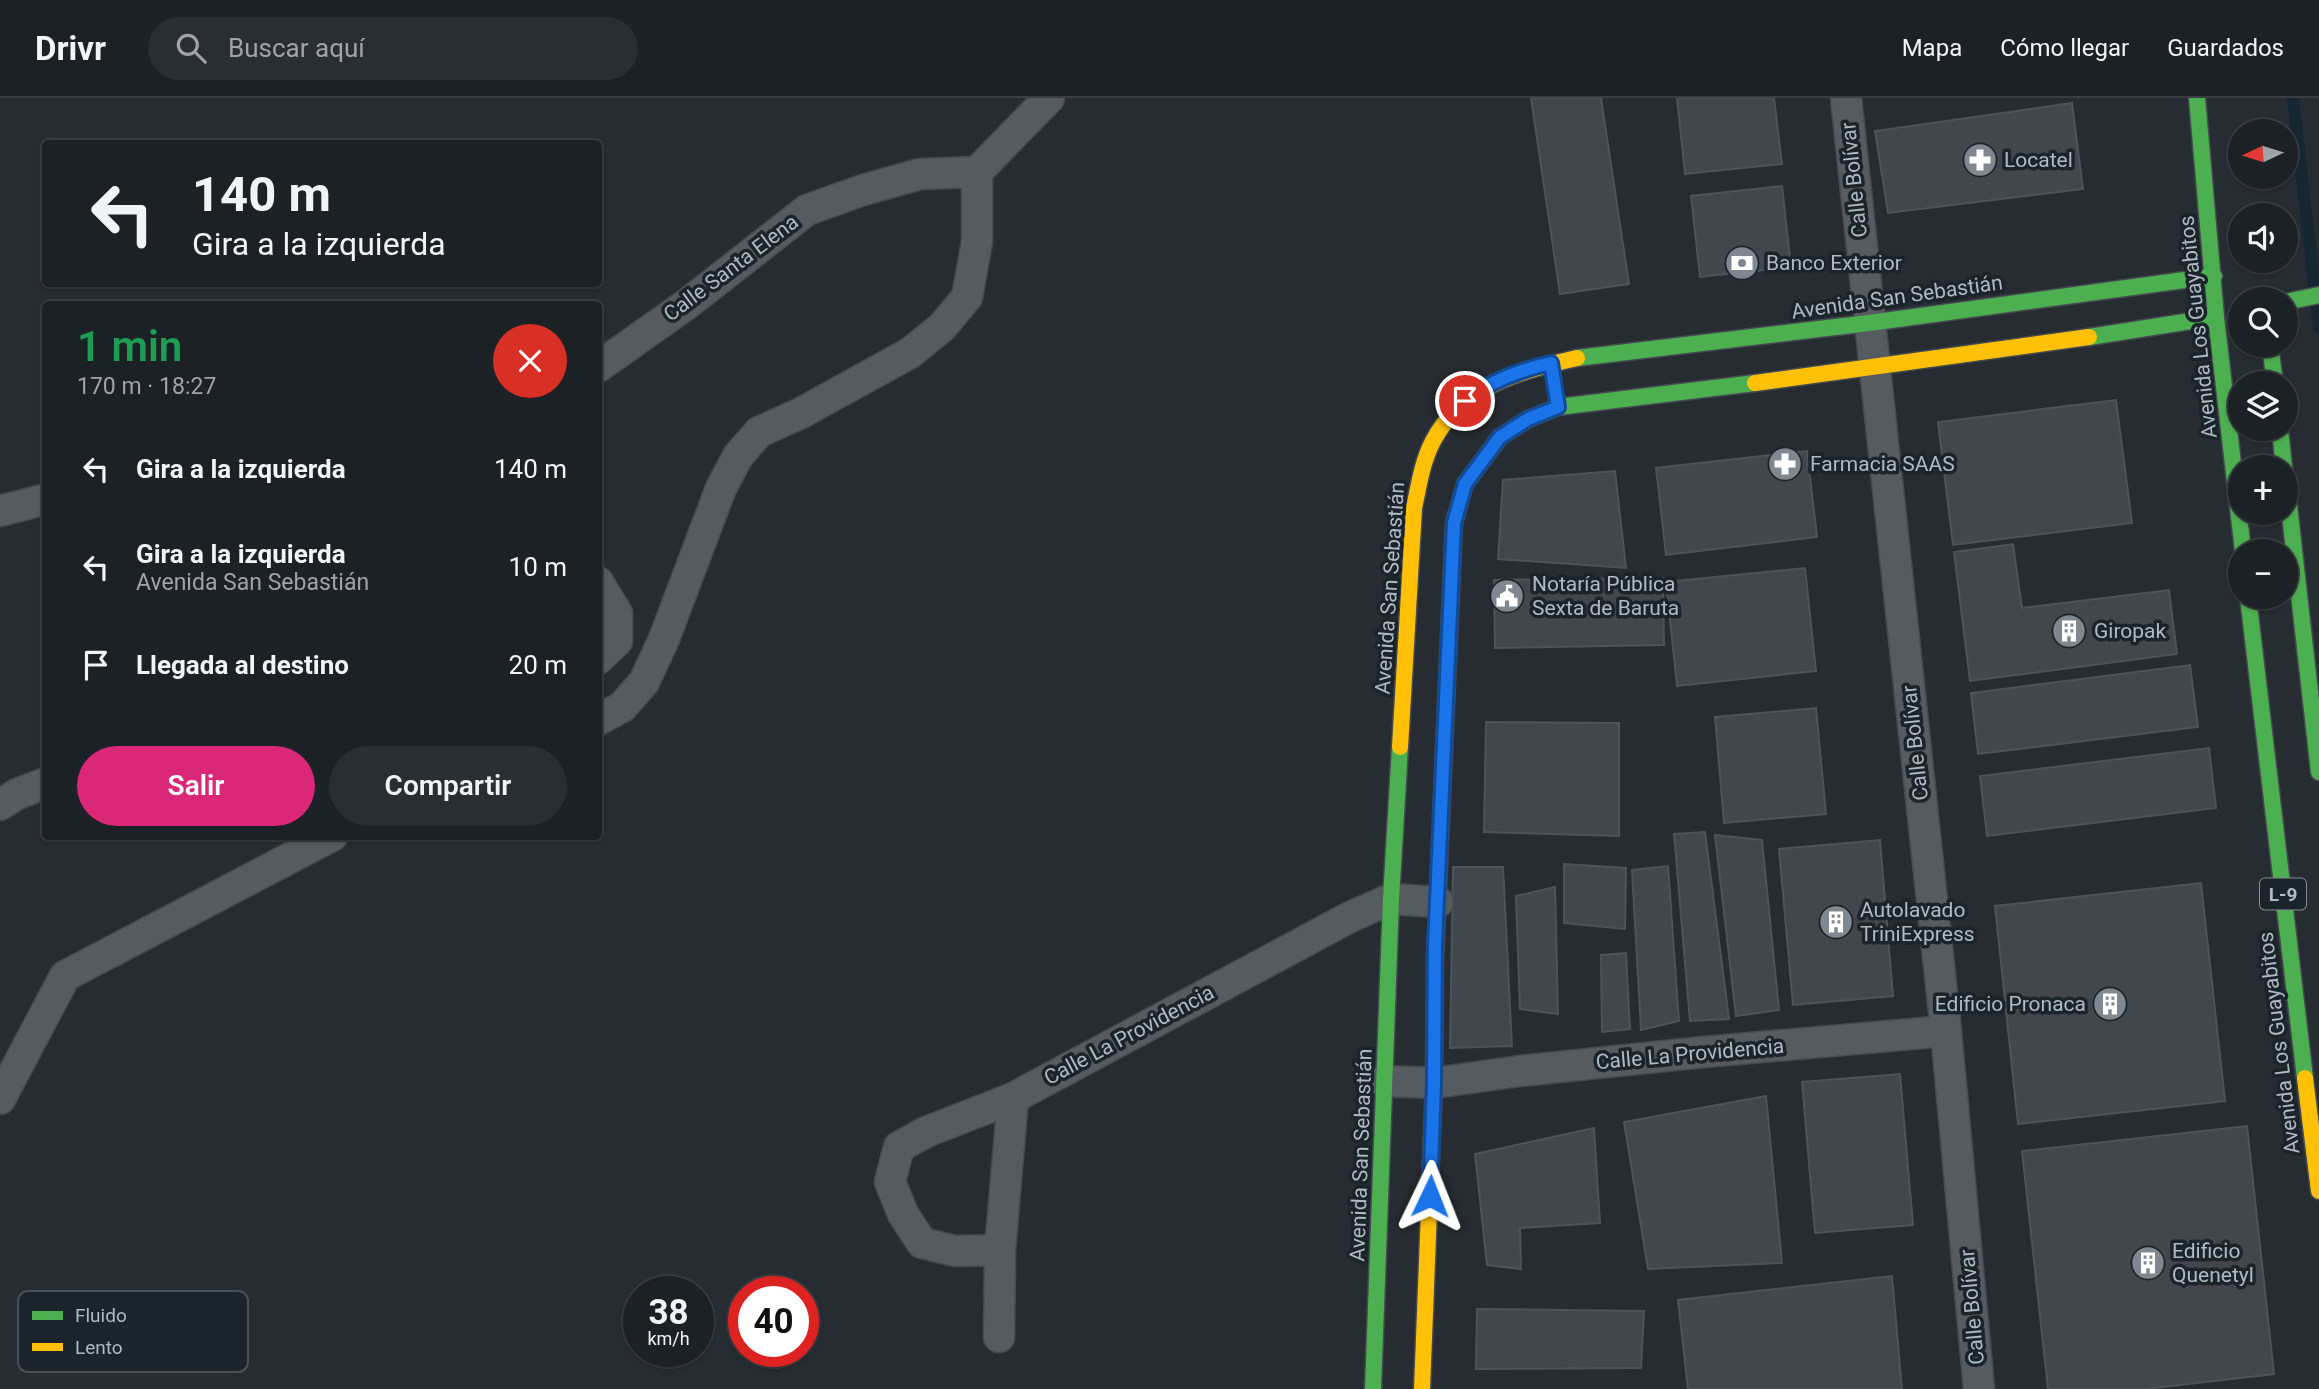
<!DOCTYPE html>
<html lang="es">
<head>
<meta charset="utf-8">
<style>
  body { margin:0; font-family:Roboto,sans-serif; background:#292e32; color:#f1f3f6; height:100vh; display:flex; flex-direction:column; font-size:26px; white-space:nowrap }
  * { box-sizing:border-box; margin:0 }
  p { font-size:23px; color:#a0a3a7 }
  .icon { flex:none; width:38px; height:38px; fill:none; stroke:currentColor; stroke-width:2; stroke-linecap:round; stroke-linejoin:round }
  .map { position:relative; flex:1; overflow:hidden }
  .details { position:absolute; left:42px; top:203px; width:560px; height:539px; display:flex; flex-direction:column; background:#1c2125; border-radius:7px; box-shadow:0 2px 5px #0004,0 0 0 2px #3a3e42 }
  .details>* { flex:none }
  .hud { position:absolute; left:42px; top:42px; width:560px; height:147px; border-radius:7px; box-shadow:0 2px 5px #0004,0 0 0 2px #3a3e42; background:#1c2125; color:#f1f3f6; overflow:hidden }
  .needle { width:46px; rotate:266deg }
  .tools { position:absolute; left:2228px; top:21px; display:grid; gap:14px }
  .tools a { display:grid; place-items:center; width:70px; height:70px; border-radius:50%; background:#1c2125; box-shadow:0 2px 5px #0004,0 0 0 2px #3a3e42; font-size:35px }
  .speed { position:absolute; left:623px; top:1178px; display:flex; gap:14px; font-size:35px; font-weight:700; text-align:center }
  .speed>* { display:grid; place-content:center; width:91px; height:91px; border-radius:50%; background:#1c2125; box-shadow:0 2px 5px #0004,0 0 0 2px #3a3e42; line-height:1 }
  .speed small { font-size:18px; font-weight:400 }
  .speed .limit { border:10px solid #d22; background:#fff; color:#111 }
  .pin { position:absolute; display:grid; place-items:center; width:60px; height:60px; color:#fff; margin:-30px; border:4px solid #fff; border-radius:50%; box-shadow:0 2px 7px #0007 }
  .me { position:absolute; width:77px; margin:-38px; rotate:2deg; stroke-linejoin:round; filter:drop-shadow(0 0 5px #0008) }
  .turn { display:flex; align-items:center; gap:24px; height:147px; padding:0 35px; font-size:32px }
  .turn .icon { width:91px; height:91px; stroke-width:2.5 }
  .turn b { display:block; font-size:49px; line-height:60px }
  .round { display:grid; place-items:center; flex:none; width:74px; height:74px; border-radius:37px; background:#292e32 }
  .headline { display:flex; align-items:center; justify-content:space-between; height:119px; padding:0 35px }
  h1 { font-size:42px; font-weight:600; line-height:52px; color:#1e9e55 }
  .cta { display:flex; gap:14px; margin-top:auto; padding:14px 35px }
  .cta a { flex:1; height:80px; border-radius:42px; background:#db2777; color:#fff; font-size:28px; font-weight:600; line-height:80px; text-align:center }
  .cta a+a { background:#292e32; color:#f1f3f6 }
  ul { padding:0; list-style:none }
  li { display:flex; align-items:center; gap:21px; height:98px; padding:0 35px }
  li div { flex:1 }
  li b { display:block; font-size:26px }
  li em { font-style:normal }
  header { display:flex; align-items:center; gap:42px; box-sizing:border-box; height:98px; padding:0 35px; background:#1c2125; border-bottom:2px solid #3a3e42 }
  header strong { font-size:33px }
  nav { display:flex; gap:38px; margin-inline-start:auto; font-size:24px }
  .search { width:490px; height:63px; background:#292e32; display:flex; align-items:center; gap:18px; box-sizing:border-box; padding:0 24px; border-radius:38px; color:#a0a3a7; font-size:26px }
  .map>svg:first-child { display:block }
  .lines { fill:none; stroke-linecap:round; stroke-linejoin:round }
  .stream { stroke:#172731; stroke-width:12 }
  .building { fill:#41474c; stroke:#4d5459; stroke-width:2 }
  .street-casing { stroke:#43494e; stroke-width:33 }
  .fast-casing { stroke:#43494e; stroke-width:19 }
  .slow-casing { stroke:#43494e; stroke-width:19 }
  .street { stroke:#565b5f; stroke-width:30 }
  .fast { stroke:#4caf50; stroke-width:16 }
  .slow { stroke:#ffc107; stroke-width:16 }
  .route-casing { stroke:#114b97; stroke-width:18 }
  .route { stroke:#1a73e8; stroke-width:12 }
  .labels { text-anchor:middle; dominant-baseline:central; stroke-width:7; stroke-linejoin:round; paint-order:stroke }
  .shield { fill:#1a242a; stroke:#828d95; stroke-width:2 }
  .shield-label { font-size:19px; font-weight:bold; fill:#afbac3 }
  .poi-label { font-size:21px; fill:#afbac3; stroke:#1a242a; text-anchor:start }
  .street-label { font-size:21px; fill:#afbac3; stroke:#1a242a }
  .key { fill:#1a242a; stroke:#475158; stroke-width:2 }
  .key-label { font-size:19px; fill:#afbac3 }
</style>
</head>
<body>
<header>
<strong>Drivr</strong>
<div class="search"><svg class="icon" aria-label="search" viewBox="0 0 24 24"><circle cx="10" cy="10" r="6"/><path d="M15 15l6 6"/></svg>Buscar aquí</div>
<nav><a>Mapa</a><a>Cómo llegar</a><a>Guardados</a></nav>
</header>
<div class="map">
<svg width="2319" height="1291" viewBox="0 0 2319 1291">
  <rect width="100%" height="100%" fill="#262c31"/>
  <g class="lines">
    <path class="stream" d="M2293 0 2319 230"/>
  </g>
  <path class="building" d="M1531 0H1601L1629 186 1560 196Z
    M1677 0H1774L1782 66 1685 76Z
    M2072 5 2083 91 1888 115 1875 33Z
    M1782 88 1791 169 1700 179 1691 98Z
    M2116 302 2132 425 1953 447 1938 324Z
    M1807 353 1817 439 1666 457 1656 370Z
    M1615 373 1626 470 1498 461 1503 382Z
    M2013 446 2022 510 2169 492 2177 556 1970 583 1954 454Z
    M1805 470 1816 573 1677 588 1666 484Z
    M1663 480 1664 547 1495 550 1494 482Z
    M2190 567 2198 629 1978 656 1971 595Z
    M1816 610 1826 716 1724 725 1715 619Z
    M1486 624 1619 625V738L1484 734Z
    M2209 650 2216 710 1987 738 1980 678Z
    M1705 734 1729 921 1690 923 1674 736Z
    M1715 737 1762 742 1779 912 1736 918Z
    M1880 742 1893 898 1793 907 1779 751Z
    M1564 766 1626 770 1625 831 1564 825Z
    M1668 768 1679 923 1641 932 1632 772Z
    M1453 769H1503L1512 948 1450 950Z
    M2201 785 2225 1003 2018 1026 1995 808Z
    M1555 789 1558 916 1520 911 1516 798Z
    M1626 855 1630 931 1602 934 1601 857Z
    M1900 976 1913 1127 1815 1135 1802 984Z
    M1766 998 1782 1165 1648 1171 1624 1024Z
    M2247 1028 2274 1276 2145 1291H2048L2022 1053Z
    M1594 1030 1600 1125 1520 1130 1521 1171 1487 1167 1475 1056Z
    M1892 1178 1902 1291H1688L1678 1202Z
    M1477 1211 1644 1213 1641 1270 1476 1271Z"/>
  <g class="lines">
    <g class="street-casing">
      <path id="street" d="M1846 0 1946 933 1979 1291
        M598 269 687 206 807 112 863 92 920 76 977 74 1049 0
        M0 413 46 401
        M598 484 617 515V543L598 561
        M598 622 622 609 644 584 664 541 721 390 738 358 759 334 801 315 910 255 942 229 967 199 977 144V74
        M0 707 17 696 46 685
        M1384 983 1434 985 1520 973 1704 954 1946 933
        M0 1001 65 878 332 738
        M1000 1152 955 1153 922 1145 903 1116 890 1084 899 1049 926 1034 1013 1000 1350 819 1391 801 1438 804
        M999 1239 1000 1152 1013 1000"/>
    </g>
    <g class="fast-casing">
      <path id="fast" d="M2197 0 2216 219 2243 453
        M2286 204 2319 197
        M2089 239 2216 219
        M2270 247 2275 285
        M1577 260 1869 225 2214 178
        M2280 331 2284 369
        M2286 381 2319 674
        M2248 499 2305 980
        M1435 859 1454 425 1465 386 1500 339 1528 321 1558 309 1755 285
        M1373 1291 1391 801 1400 649"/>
    </g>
    <g class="slow-casing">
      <path id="slow" d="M1755 285 2089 239
        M1400 649 1414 410C1419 387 1422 364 1433 343 1462 288 1520 273 1577 260
        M2305 980 2319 1093
        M1422 1291 1434 985 1435 859"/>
    </g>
    <use href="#street" class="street"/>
    <use href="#fast" class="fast"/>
    <use href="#slow" class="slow"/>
  </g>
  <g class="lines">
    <g class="route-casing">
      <path id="route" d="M1430 1098 1434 985 1435 846 1454 425 1465 386 1500 339 1528 321 1558 309 1551 265C1520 272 1490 283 1465 303"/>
    </g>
    <use href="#route" class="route"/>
  </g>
  <defs>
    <g id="pharmacy-disc" transform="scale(1.75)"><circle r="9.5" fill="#7f8890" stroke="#1a242a"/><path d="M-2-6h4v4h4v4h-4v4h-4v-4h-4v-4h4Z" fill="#fff"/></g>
    <g id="bank-disc" transform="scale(1.75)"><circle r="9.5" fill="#7f8890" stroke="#1a242a"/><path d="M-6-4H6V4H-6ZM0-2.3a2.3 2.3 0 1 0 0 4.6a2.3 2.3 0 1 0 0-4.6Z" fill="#fff"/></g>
    <g id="civic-disc" transform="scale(1.75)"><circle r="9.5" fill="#7f8890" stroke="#1a242a"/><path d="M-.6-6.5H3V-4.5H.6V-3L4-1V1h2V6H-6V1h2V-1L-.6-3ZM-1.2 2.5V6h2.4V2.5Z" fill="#fff"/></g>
    <g id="building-disc" transform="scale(1.75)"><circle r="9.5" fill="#7f8890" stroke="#1a242a"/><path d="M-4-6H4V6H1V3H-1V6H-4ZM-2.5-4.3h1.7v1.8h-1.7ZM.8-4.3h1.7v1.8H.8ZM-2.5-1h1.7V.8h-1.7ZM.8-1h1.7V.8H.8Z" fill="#fff"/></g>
  </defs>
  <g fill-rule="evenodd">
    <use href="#pharmacy-disc" x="1980" y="62"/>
    <use href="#bank-disc" x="1742" y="165"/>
    <use href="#pharmacy-disc" x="1785" y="366"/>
    <use href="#civic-disc" x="1507" y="498"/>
    <use href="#building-disc" x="2069" y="533"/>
    <use href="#building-disc" x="1836" y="824"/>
    <use href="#building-disc" x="2110" y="906"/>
    <use href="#building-disc" x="2148" y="1165"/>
  </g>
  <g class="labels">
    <rect class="shield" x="2260" y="780.5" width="46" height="31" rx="5"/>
    <g class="shield-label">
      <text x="2283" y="796">L-9</text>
    </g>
    <g class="poi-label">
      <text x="2004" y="62">Locatel</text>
      <text x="1766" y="165">Banco Exterior</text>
      <text x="1810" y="366">Farmacia SAAS</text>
      <text x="1532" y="486">Notaría Pública<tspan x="1532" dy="24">Sexta de Baruta</tspan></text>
      <text x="2094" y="533">Giropak</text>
      <text x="1860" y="812">Autolavado<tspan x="1860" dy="24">TriniExpress</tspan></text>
      <text x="2086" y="906" text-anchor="end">Edificio Pronaca</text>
      <text x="2172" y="1153">Edificio<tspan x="2172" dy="24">Quenetyl</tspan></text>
    </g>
    <g class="street-label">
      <text transform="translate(1854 82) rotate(-96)">Calle Bolívar</text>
      <text transform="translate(731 170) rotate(-37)">Calle Santa Elena</text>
      <text transform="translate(1897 199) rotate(-8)">Avenida San Sebastián</text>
      <text transform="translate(2198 229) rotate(-96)">Avenida Los Guayabitos</text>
      <text transform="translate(1390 490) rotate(-86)">Avenida San Sebastián</text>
      <text transform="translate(1915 645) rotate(-96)">Calle Bolívar</text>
      <text transform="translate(1129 937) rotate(-28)">Calle La Providencia</text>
      <text transform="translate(2279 945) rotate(-97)">Avenida Los Guayabitos</text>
      <text transform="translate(1690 956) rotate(-5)">Calle La Providencia</text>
      <text transform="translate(1361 1057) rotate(-88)">Avenida San Sebastián</text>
      <text transform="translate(1972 1209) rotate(-95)">Calle Bolívar</text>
    </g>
  </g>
  <rect x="18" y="1193" width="230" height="81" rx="10" class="key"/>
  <rect x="32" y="1213" width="31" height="9" fill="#4caf50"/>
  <rect x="32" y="1245" width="31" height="8" fill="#ffc107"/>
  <g class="key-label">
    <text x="75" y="1224">Fluido</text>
    <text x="75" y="1256">Lento</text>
  </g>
</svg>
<div class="tools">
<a><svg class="needle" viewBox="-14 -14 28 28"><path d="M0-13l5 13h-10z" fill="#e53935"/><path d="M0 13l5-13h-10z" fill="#a0a3a7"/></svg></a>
<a><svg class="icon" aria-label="sound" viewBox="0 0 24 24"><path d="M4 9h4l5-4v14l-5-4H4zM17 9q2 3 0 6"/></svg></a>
<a><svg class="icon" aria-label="search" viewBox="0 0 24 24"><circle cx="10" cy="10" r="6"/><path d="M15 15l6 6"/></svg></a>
<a><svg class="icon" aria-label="layers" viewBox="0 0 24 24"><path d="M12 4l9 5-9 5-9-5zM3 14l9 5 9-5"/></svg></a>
<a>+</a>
<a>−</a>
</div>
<div class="speed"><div>38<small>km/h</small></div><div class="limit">40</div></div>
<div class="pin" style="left:1465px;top:303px;background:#d93025"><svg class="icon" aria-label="arrive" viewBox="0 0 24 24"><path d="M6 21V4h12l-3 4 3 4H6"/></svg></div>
<svg class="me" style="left:1430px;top:1098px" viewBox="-20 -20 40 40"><path d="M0-17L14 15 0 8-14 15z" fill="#1a73e8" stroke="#fff" stroke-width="4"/></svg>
<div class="hud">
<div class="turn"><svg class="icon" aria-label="left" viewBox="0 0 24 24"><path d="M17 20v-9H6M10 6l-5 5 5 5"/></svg><div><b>140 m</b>Gira a la izquierda</div></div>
</div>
<section class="details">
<div class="headline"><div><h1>1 min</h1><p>170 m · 18:27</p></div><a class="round" style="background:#d93025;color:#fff"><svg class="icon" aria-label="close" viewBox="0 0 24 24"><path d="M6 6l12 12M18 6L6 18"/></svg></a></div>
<ul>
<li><svg class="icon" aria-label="left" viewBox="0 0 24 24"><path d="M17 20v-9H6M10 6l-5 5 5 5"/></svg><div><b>Gira a la izquierda</b></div><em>140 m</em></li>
<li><svg class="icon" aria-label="left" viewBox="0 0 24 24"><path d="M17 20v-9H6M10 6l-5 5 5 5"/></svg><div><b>Gira a la izquierda</b><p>Avenida San Sebastián</p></div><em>10 m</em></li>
<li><svg class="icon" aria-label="arrive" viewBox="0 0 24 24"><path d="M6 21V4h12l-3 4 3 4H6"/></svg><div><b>Llegada al destino</b></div><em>20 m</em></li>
</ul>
<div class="cta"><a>Salir</a><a>Compartir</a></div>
</section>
</div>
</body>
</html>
